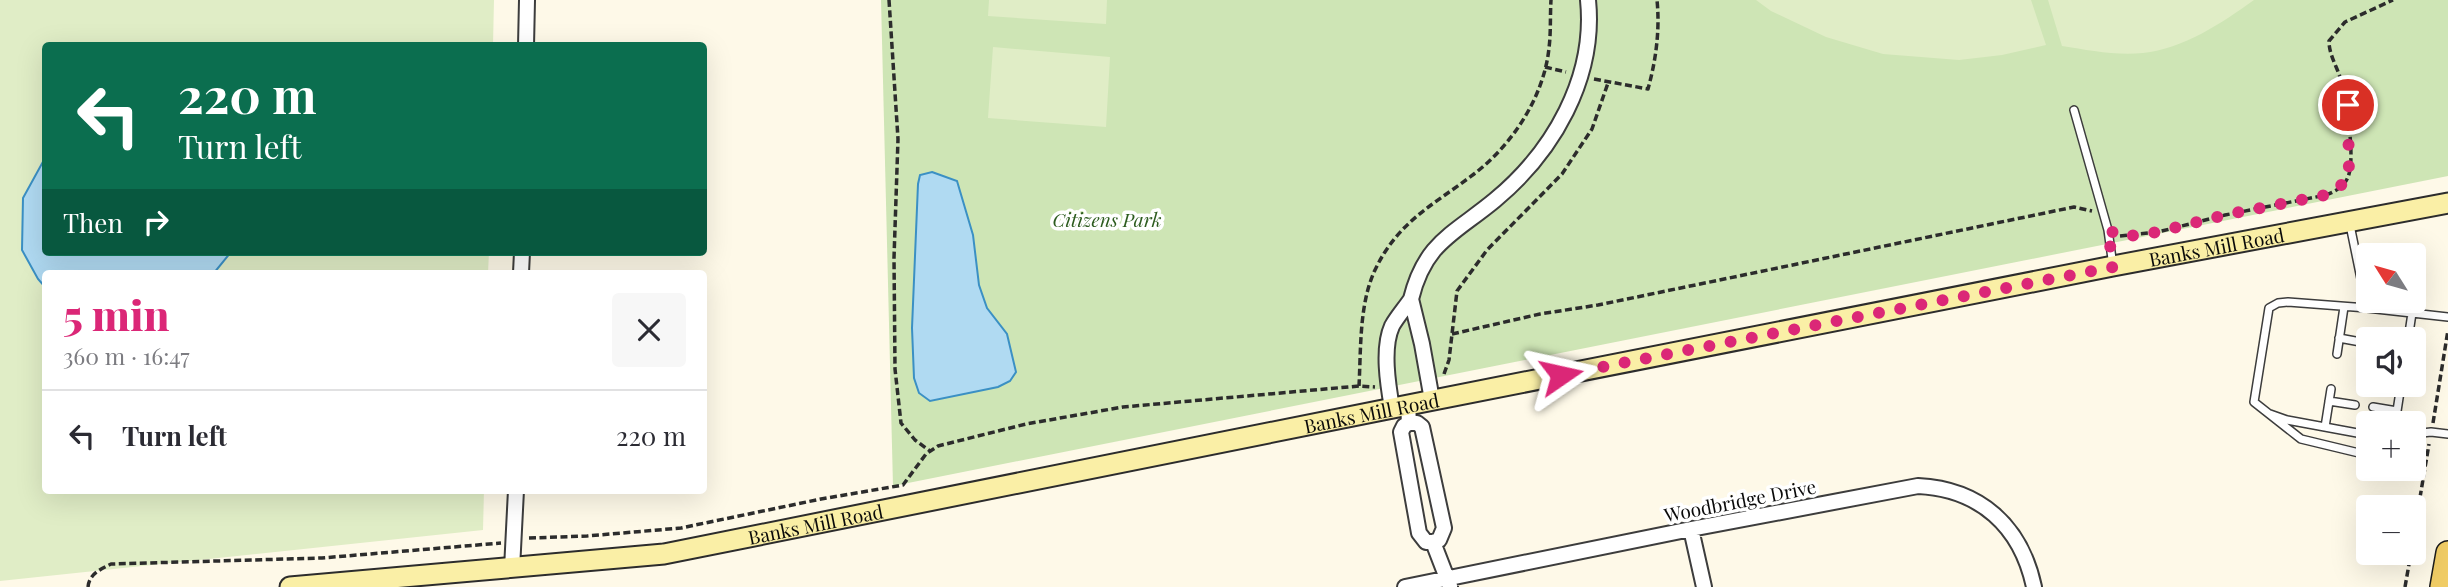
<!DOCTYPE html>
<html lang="en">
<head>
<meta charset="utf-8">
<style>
  body { margin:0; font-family:"Playfair Display",serif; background:#f7f7f7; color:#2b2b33; height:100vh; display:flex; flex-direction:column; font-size:26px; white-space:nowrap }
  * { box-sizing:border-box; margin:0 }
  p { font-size:23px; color:#7c7c81 }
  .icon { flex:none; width:38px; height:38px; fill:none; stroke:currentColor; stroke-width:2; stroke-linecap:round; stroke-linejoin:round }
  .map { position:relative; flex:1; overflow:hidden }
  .panel { position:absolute; left:42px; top:270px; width:665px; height:224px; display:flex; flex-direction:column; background:#fff; border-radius:7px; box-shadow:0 7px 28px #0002 }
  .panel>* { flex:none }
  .guide { position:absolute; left:42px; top:42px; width:665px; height:214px; border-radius:7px; box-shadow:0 7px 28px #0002; background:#0b6e4f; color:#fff; overflow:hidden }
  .needle { width:46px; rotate:307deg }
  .fabs { position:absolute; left:2356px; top:243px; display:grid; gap:14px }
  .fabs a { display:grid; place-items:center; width:70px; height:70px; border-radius:7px; background:#fff; box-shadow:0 7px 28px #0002; font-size:35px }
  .pin { position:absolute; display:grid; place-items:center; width:60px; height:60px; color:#fff; margin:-30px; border:4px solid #fff; border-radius:50%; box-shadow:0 2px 7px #0007 }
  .me { position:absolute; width:77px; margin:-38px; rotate:79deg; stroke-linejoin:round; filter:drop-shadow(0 0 5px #0008) }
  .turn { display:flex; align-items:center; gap:24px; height:147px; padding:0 21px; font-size:32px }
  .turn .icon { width:91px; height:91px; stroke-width:2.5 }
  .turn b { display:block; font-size:49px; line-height:60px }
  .then { display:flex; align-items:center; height:66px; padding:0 21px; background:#0003; gap:14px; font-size:26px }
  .round { display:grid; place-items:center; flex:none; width:74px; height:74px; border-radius:7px; background:#f7f7f7 }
  .summary { display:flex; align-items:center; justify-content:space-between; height:119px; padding:0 21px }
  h1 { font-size:42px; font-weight:800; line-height:52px; color:#db2777 }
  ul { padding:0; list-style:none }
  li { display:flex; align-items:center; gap:21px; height:91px; padding:0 21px; border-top:2px solid #e1e1e2 }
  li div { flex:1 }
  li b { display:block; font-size:26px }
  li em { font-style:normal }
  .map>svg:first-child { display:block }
  .green { fill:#cee5b5 }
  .pitch { fill:#e0edc6 }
  .water { fill:#b0daf2; stroke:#3b90c4; stroke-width:2 }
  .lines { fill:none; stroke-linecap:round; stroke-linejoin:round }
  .lane-casing { stroke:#3d3d3d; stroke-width:10 }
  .street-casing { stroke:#3d3d3d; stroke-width:18 }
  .secondary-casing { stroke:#2c2c2c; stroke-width:23 }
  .primary-casing { stroke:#1b1b1b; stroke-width:26 }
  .path { stroke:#2c2c2c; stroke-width:3.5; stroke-dasharray:7 3.5; stroke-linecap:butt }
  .lane { stroke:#fff; stroke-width:7 }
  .street { stroke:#fff; stroke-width:14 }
  .secondary { stroke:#faefa6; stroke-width:19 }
  .primary { stroke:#f0cc65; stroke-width:23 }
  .route { stroke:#db2777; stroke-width:12; stroke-dasharray:0 21.6 }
  .labels { text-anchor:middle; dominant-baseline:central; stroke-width:7; stroke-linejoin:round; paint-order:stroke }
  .park-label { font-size:19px; font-style:italic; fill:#2d5c1f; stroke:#fff }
  .street-label { font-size:19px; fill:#0a0a0a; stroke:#fff }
</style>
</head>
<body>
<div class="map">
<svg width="2448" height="587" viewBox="0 0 2448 587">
  <rect width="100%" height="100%" fill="#fef9e8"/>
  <path class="green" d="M881 0H2448V176L893 486Z"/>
  <path class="pitch" d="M0 0H494L493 45 46 46V252H489L488 273H46V490H484L483 530 0 581Z
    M989 0H1107L1106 24 988 16Z
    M1756 0H2031L2046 45 2002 55 1959 60 1883 54 1826 37 1771 11Z
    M2048 0H2254C2222 23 2183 49 2143 53 2116 56 2088 50 2062 46Z
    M993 47 1110 57 1106 127 988 118Z"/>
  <path class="water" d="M45 158 46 252H231L214 273H46L45 287 38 279 22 250 23 198Z
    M932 172 957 181 973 235 979 285 987 308 1007 334 1016 372 1010 381 998 387 930 401 919 393 914 378 912 328 918 184 920 175Z"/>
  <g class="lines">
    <g class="lane-casing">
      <path id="lane" d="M2074 110 2108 230 2113 266
        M2350 225 2367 308 2288 302 2278 303 2269 308 2254 402 2301 439 2359 453 2368 450
        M2367 308 2412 313
        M2339 338 2366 343
        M2408 340 2412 313 2448 317
        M2337 354 2344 307
        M2378 386 2400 390
        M2329 401 2355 405
        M2373 407 2397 411
        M2270 414 2287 420 2368 435
        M2395 424 2401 385
        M2325 427 2331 389
        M2413 434 2431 432 2448 434"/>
    </g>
    <g class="street-casing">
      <path id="street" d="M526 46 527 0
        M521 273 522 252
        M1411 299C1425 242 1454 234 1495 200 1553 152 1596 78 1588 0
        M1408 405 1409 423 1404 426 1401 432 1419 533 1426 542H1433L1450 586
        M1392 408C1388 385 1382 348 1392 326 1397 317 1405 308 1411 299L1422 344 1432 400
        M1409 423H1417L1422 427 1444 528 1439 540 1433 542
        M1691 529 1704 587
        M512 569 516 490
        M1405 587 1691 529 1918 486C1980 489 2021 526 2034 587"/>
    </g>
    <g class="secondary-casing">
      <g id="secondary">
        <path id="s1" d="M290 587 664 554 1383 410 2113 266 2448 203"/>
      </g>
    </g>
    <g class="primary-casing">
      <path id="primary" d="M2442 587 2448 553"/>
    </g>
    <path class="path" d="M889 0 898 139 894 258 895 369 901 423 915 440 930 451
      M1545 67 1566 72
      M1594 79 1648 89C1656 60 1660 30 1657 0
      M2120 236 2158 232 2225 215 2326 195C2336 191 2346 186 2349 174 2355 153 2346 99 2340 77 2336 65 2329 54 2329 41L2345 22 2393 0
      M1452 334 1540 314 1598 305 2074 207 2092 211
      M1444 374 1449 360 1457 291 1487 250 1562 174 1592 129 1608 83
      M1359 386C1361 349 1359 304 1375 270 1398 221 1435 204 1474 174 1512 145 1544 97 1549 48 1551 32 1550 16 1551 0
      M2433 423 2448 330
      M529 538 587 536 681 528 821 499 903 485 926 454 938 446 1026 424 1123 407 1359 386 1375 387
      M2413 539 2429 444
      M88 587C89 574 101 569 111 564L322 558 501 543
      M2405 587 2411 553"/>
    <use href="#lane" class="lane"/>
    <use href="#street" class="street"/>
    <use href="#secondary" class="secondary"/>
    <use href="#primary" class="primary"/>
  </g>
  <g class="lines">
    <path class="route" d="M1561 375 2113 267 2108 230 2123 237 2158 232 2225 215 2326 195 2337 190 2349 176 2348 105"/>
  </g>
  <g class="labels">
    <g class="park-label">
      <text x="1107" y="219">Citizens Park</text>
    </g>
    <g class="street-label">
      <text stroke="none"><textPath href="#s1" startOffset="1958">Banks Mill Road</textPath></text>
      <text stroke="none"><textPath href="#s1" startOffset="1097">Banks Mill Road</textPath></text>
      <text transform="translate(1740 500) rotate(-11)">Woodbridge Drive</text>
      <text stroke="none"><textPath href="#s1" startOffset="530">Banks Mill Road</textPath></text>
    </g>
  </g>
</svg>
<div class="fabs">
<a><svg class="needle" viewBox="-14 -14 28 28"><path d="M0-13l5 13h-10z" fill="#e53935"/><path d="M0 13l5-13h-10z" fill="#7c7c81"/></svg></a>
<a><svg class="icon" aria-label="sound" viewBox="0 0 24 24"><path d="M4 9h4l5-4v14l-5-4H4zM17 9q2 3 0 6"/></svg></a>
<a>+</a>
<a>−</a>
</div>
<div class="pin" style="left:2348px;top:105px;background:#d93025"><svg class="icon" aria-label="arrive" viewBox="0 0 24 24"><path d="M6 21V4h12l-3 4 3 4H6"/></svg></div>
<svg class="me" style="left:1561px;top:375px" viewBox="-20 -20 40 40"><path d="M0-17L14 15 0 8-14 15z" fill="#db2777" stroke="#fff" stroke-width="4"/></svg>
<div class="guide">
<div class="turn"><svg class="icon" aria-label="left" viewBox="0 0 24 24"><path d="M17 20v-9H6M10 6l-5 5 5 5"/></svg><div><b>220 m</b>Turn left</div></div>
<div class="then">Then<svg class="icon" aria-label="right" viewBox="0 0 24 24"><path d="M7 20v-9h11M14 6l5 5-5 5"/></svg></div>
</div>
<section class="panel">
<div class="summary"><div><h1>5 min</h1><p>360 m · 16:47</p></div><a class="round"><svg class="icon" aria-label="close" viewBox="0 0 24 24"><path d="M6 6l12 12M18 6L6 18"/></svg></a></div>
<ul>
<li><svg class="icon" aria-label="left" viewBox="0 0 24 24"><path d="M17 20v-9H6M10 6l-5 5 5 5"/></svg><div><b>Turn left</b></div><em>220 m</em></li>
</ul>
</section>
</div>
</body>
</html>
